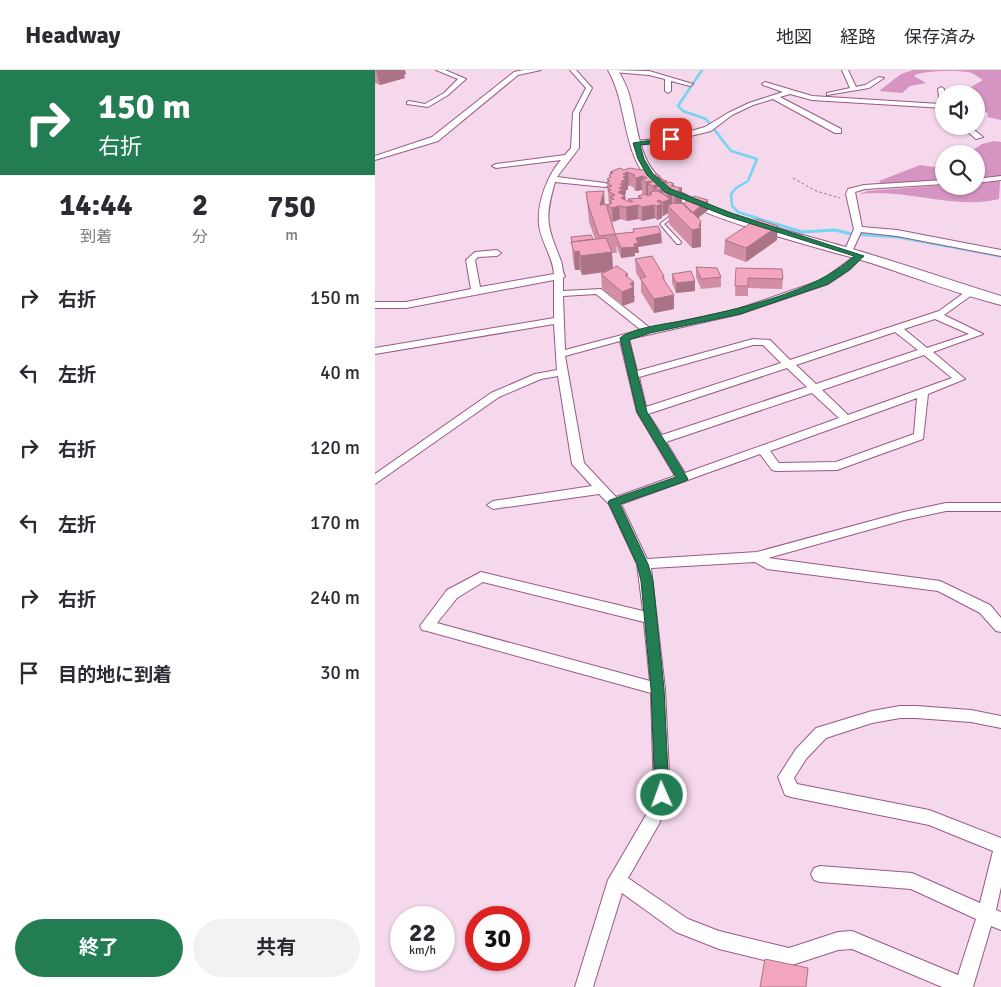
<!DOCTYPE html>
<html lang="ja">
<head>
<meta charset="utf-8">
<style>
  body { margin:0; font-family:Signika,"Noto Sans JP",sans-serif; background:#f2f2f3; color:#2b2b33; height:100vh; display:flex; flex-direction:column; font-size:19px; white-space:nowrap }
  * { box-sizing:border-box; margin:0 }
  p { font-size:16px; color:#7c7c81 }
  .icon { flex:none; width:28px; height:28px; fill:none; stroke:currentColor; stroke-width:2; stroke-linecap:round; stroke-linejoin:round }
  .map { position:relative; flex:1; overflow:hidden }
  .details { display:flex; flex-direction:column; background:#fff; width:375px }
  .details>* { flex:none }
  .guide { background:#227d52; color:#fff; overflow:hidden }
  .fabs { position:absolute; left:560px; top:15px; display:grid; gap:10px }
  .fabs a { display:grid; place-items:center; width:50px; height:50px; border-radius:50%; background:#fff; box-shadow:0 1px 4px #0004; font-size:25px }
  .speed { position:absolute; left:15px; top:836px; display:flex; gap:10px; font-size:25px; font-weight:700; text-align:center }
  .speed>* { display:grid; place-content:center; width:65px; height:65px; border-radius:50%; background:#fff; box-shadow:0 1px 4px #0004; line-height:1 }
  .speed small { font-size:12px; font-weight:400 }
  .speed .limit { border:8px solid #d22; background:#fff; color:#111 }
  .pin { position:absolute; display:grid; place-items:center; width:42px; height:42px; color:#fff; margin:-21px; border-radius:10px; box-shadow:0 2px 8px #0006 }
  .me { position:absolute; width:55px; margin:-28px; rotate:358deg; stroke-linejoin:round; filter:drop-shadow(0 0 4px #0008) }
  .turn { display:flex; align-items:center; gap:18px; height:105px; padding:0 15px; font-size:22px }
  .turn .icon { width:65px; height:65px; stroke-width:2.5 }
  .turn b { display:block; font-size:35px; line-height:42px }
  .eta { display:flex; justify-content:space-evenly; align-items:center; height:85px; text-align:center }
  .eta b { font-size:30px; font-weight:700; line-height:35px }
  .primary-button { display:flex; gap:10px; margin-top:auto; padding:10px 15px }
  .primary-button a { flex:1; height:58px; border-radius:30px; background:#227d52; color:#fff; font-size:20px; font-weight:700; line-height:58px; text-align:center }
  .primary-button a+a { background:#f2f2f3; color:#2b2b33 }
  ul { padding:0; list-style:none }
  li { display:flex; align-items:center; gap:15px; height:75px; padding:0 15px }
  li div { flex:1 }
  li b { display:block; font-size:19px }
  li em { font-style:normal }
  header { display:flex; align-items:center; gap:30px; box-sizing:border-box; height:70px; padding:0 25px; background:#fff; border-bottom:1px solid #e1e1e2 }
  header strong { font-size:24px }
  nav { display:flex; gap:28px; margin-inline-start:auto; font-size:18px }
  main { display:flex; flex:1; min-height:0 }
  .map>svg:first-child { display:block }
  .forest { fill:#d594c2 }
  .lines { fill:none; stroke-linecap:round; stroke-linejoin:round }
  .stream-far1 { stroke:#74d5f1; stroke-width:2.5 }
  .stream { stroke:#74d5f1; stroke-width:3 }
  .lane-casing { stroke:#995987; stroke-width:2 }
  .street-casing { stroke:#995987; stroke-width:2 }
  .secondary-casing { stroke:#995987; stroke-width:2 }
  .path { stroke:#907488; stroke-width:1; stroke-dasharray:2.5 2.5; stroke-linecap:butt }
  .lane { fill:#fff; fill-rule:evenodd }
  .street { fill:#fff; fill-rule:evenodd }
  .secondary { fill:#fff; fill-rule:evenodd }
  .wall { fill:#d28ea4; fill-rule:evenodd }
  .shaded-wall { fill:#ab7486 }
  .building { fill:#f4a5bf; stroke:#ab7486 }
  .route { fill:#227d52; stroke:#165135 }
</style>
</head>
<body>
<header>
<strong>Headway</strong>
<nav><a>地図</a><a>経路</a><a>保存済み</a></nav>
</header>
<main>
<section class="details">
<div class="guide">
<div class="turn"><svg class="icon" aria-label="right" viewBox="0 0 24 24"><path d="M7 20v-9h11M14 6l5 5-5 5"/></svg><div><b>150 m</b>右折</div></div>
</div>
<div class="eta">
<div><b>14:44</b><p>到着</p></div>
<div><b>2</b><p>分</p></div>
<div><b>750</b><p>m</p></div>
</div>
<ul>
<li><svg class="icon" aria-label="right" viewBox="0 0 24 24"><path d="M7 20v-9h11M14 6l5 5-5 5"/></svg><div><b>右折</b></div><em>150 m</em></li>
<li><svg class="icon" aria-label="left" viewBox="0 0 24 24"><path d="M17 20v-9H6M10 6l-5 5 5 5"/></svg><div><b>左折</b></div><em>40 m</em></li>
<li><svg class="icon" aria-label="right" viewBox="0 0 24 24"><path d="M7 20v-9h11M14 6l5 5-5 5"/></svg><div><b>右折</b></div><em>120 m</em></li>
<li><svg class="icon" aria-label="left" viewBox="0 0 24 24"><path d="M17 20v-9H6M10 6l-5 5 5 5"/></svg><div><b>左折</b></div><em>170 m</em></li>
<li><svg class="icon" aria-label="right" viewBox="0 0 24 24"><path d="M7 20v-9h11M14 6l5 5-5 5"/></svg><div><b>右折</b></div><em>240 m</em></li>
<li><svg class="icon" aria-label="arrive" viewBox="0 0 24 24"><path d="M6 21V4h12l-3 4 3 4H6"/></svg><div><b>目的地に到着</b></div><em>30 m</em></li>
</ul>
<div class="primary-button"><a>終了</a><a>共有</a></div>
</section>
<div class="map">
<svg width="626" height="917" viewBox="0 0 626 917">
  <rect width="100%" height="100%" fill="#f6d8ec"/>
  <path class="forest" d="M538 0H626V50L612 47 613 44 611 42 601 43V24L596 17 608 10C604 8 601 5 597 3 588 0 545 0 539 6L551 13 535 16 527 23 504 21 526 4Z
    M619 71 626 72V106L601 108V84H592L607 74Z
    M567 86 569 110 507 114 504 111 545 95 559 97 567 90Z
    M625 111 624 129C578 140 531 118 485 124L492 121 569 115 601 116V114Z"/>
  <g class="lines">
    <path class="stream-far1" d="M327 0 303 36 308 41 331 49 356 81 382 89 373 111 361 118 356 124 357 136 363 142 382 148"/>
    <path class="stream" d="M378 147 427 162 460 160 476 164 523 167 626 186"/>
    <g class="lane-casing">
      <path id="lane" d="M299 143 302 144 289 154 306 172V173L304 174H302L285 154Z"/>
    </g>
    <g class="street-casing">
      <path id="street" d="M61 0H70L91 9 73 25 53 37 32 34V32L34 31 50 34 69 23 83 9Z
        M149 0H166L143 5 63 71 0 90V86L57 67 139 2Z
        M195 0H201L217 18 204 43V78L182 107 230 113 234 115 230 117 180 112C169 150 172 155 186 191 188 196 187 202 190 206L188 208V221L226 219 275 258 360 240 447 210 484 183 488 186 474 200 453 214 365 244 254 269 262 301 378 269 395 270 415 290 564 241 593 220 596 219 601 222 569 245 608 264 558 282 590 309 553 324 548 369 462 400 401 401 397 400 385 384 246 434 272 489 382 482 529 442 571 433H626V441H571L529 450 393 488 565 511 615 535 626 548V562L621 561 605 543 563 521 392 499 380 492 276 498 290 619 295 725 284 754 253 808 313 849 344 861 414 878 463 862 477 861 583 905 601 849 536 819 445 812 439 810 436 804 439 798 445 796 537 803 605 833 618 781 554 755 416 727 410 725 403 707 421 679 441 658 497 641 525 636H541L596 640 626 646V658L596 652 541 648H525L497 653 451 668 431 689 419 708 422 714 554 740 626 768V817L621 840 626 842V860L616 856 598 917H567L477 879 463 880 414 896 344 879 301 862 247 823 218 917H200L233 810 271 745 279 725 276 623 52 561 47 560 45 556 72 520 106 502 268 541 262 494 234 434 224 424 118 439 112 435 118 431 217 416 197 394 183 306 166 309 124 327 0 414V404L116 323 160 304 182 300 179 254 0 284V278L179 248V210L31 238H0V232H31L96 219 91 190 100 182 122 180 126 183 122 186 103 187 100 190 105 217 179 204C178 187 166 172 164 155 162 133 172 106 186 90L121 98 117 96 121 94 190 85 196 78 198 43 211 18ZM221 224 266 260 190 280 188 226ZM560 249 594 264 552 278 529 259ZM520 262 543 280 441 314 421 295ZM245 271 262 342 300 406 241 427 209 393 190 286ZM378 275H388L406 293 271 337 264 307ZM549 285 577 308 473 345 447 320ZM412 298 432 317 287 365 273 344ZM437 323 464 348 310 403 291 372ZM542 328 539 364 461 392 404 393 395 381ZM108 512 269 552 275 611 62 553 82 528Z
        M235 0 274 1 318 14 315 16 296 11V21L293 23 290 21V9L274 5 238 2Z
        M467 0H473L481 17 490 15 504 7 509 8 494 18 452 25V23L475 18Z
        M390 12 437 26 565 34 563 19 566 17 569 19V38L437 30 415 24 405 27 466 59V63H460L398 29 378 35 357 45 336 61 295 71 262 75 258 73 262 71 295 67 330 57 353 43 374 33 408 22 388 15 387 14Z
        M586 56H594L608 67 601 69Z
        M626 106V110L601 113V109Z
        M569 110V114L490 119 480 122 487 157 522 160 626 180V186L522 166 486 162 476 184H470L469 182 479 159 471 124 473 119 489 115Z"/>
    </g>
    <g class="secondary-casing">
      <path id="secondary" d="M233 0H243C248 9 253 18 255 28 262 52 263 83 280 103 309 138 428 164 474 178 525 193 575 210 626 226V235C582 224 539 207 496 193 447 178 299 144 271 107 247 76 252 33 233 0Z"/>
    </g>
    <path class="path" d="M418 108 441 121 465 128"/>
    <use href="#lane" class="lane"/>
    <use href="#street" class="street"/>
    <use href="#secondary" class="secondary"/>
  </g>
  <path class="wall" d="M0 0H30L31 4 29 5 30 8 5 15 0 13Z
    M249 100 278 103V106L285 109 292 111V113L299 114V116L307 132H306V134H308L333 130V140L323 148 326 151V177L317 178 294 154 293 143 288 146 287 145V148L282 150 280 148 267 151 263 149 252 151 245 149 238 152 237 151 240 164 258 162V159L287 173 263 177 264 183H260V186L246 188 241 175 242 183H237L238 198 253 204V207L260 227 259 232 247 236 227 218 226 204 230 202 207 205 205 200H200L198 190 196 167 220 169 214 152 211 122 230 134 232 135 234 134 232 112H233L232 109 234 108V105L235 104V102ZM254 115 259 118V120L261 121 267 120V124H268L263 126V128L253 129V132L251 130 250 124 251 123V120H253V116Z
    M350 170H402L371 192 349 184Z
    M260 189 289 206 290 211 299 225V239L279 243 266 222V211L261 203Z
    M321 197 346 207V217L326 219 321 207Z
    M361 198 408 209 407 219 373 218V226H360Z
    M297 204 320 221 301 223 297 213Z"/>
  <path class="shaded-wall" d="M1 0H30L31 4 29 5 30 8 5 15Z
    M253 102 254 115 253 116V120H251V123L250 124 251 137 243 122 248 104Z
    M278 103V111L281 108 285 106V115L283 114V120L279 118 280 129 278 130V116L273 114V126H271V112L274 104Z
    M268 106V111L266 110 267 120 261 121V108Z
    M292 111V118H290L291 123 288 121V132L284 130 285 135 287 134V148L282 150V131L284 130V120L288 112Z
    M299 114V123L297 122V136L293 137V143L288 146V132L293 130 292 124 296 116Z
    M307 118V132H306V134L300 137V123L304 119Z
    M229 121 230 139 225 135Z
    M333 130V140L316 154V144Z
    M263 135V149L252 151 251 137Z
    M279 135 280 148 267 151V137Z
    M244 136 245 149 238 152 237 138Z
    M326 151V177L317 178V160L324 156Z
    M403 156 402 170 371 192V178Z
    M286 163 287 173 263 177 264 183H260V186L246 188V178L259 174 261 168Z
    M199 178 237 182 238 201 207 205 205 186 204 181 205 200H200Z
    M320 211V221L301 223V213Z
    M259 212V232L247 236V222L255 214Z
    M299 225V239L279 243V229Z"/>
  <path class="building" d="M245 98 249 100 255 98 266 100 270 99 278 103 274 104 277 106 281 104 285 106 281 108 292 111 288 112 292 113 295 112 299 114 296 116 307 118 304 119 306 120 300 123 297 122 292 124 288 121 293 119 290 118 284 120 279 118 286 116 283 114 278 116 273 114 278 111 271 112 266 110 272 108 268 106 261 108 258 106 260 105 253 102 248 104 252 106 248 107 251 110 246 111 249 113 245 114 248 116 244 118 248 120 243 122 250 126 246 128 255 132H258L253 129 267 128 263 126 270 124 273 126 277 124 274 123 279 121 285 122 295 129 288 132 284 130 282 131 287 134 282 136 279 135 267 137 263 135 251 137 244 136 237 138 232 135 237 133 234 131 239 129 235 127 240 125 233 121 236 120 232 118 237 116 232 112 235 111 232 109 236 107 234 105 238 103 235 102Z
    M229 121 225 135 231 134 240 164 224 166 213 134 211 122Z
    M319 126 333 130 317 143 308 134Z
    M298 133 309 134 326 151 324 156 326 158 317 160 293 136Z
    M382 149 403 156 371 178 350 170Z
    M283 156 286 163 261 168 263 173 259 174 260 177 246 178 240 164 259 162 258 159Z
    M216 165 218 169 197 172 196 167Z
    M231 168 237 182 205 186 204 181 199 182 196 172Z
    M277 186 289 206 287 207 299 225 279 229 265 208 271 207 260 189Z
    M242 196 253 204 250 205 259 212 255 214 259 217 247 222 226 204Z
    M321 197 342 198 346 207 326 209Z
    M361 198 407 199 408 209 373 208V216H360Z
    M316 201 320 211 301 213 297 204Z
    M390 889 433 898 431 917H385Z"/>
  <path class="route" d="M296 67 298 68V71L265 75 269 89 278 104 296 119 356 143 489 186 474 200 453 214 365 244 275 263 254 270 272 342 313 409 311 411 245 434 273 494 278 511 289 619 294 725 292 730 287 732 282 730 280 725 276 619 266 511 262 494 233 432 235 430 301 407 262 342 245 268C257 258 290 254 307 251 358 240 441 223 479 186L351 146 290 122 272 105 263 89 258 73Z"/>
</svg>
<div class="fabs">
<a><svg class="icon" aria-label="sound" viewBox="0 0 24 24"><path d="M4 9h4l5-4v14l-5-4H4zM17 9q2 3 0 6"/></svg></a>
<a><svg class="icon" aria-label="search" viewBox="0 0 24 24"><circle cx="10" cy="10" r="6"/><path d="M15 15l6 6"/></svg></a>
</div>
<div class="speed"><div>22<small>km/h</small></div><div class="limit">30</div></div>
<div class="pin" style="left:296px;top:69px;background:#d93025"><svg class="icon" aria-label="arrive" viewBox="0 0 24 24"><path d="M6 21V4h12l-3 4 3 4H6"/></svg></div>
<svg class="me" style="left:287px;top:725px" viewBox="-20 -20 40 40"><circle r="17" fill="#227d52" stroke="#fff" stroke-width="3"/><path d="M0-11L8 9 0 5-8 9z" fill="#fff"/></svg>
</div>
</main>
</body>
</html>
